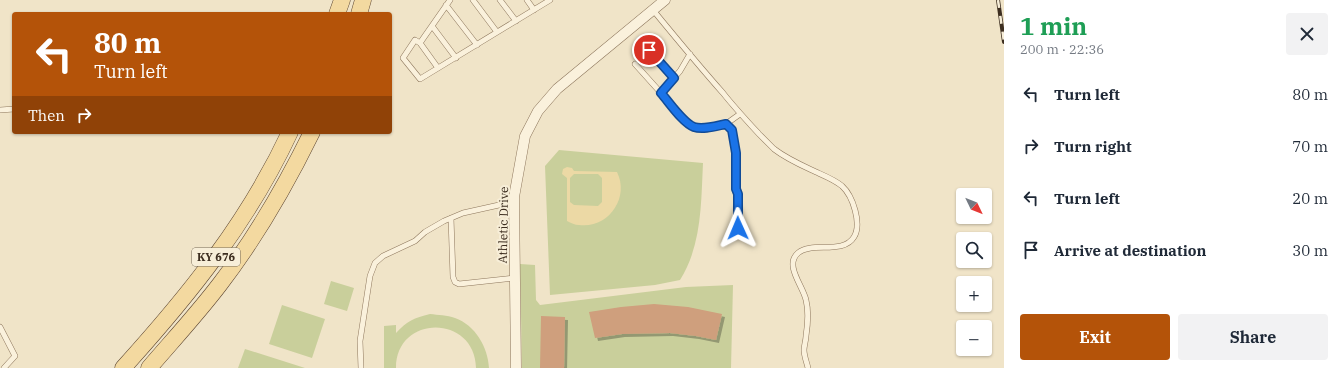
<!DOCTYPE html>
<html lang="en">
<head>
<meta charset="utf-8">
<style>
  body { margin:0; font-family:"IBM Plex Serif",serif; background:#f2f2f3; color:#1f2937; height:100vh; display:flex; flex-direction:column; font-size:15px; white-space:nowrap }
  * { box-sizing:border-box; margin:0 }
  p { font-size:13px; color:#747a83 }
  .icon { flex:none; width:22px; height:22px; fill:none; stroke:currentColor; stroke-width:2; stroke-linecap:round; stroke-linejoin:round }
  .map { position:relative; flex:1; overflow:hidden }
  .panel { display:flex; flex-direction:column; background:#fff; width:340px }
  .panel>* { flex:none }
  .top-card { position:absolute; left:12px; top:12px; width:380px; height:122px; border-radius:4px; box-shadow:0 1px 3px #0004; background:#b45309; color:#fff; overflow:hidden }
  .needle { width:26px; rotate:133deg }
  .controls { position:absolute; left:956px; top:188px; display:grid; gap:8px }
  .controls a { display:grid; place-items:center; width:36px; height:36px; border-radius:4px; background:#fff; box-shadow:0 1px 3px #0004; font-size:20px }
  .pin { position:absolute; display:grid; place-items:center; width:34px; height:34px; color:#fff; margin:-17px; border:2px solid #fff; border-radius:50%; box-shadow:0 1px 4px #0007 }
  .me { position:absolute; width:44px; margin:-22px; rotate:359deg; stroke-linejoin:round; filter:drop-shadow(0 0 3px #0008) }
  .turn { display:flex; align-items:center; gap:14px; height:84px; padding:0 16px; font-size:18px }
  .turn .icon { width:52px; height:52px; stroke-width:2.5 }
  .turn b { display:block; font-size:28px; line-height:34px }
  .then { display:flex; align-items:center; height:38px; padding:0 16px; background:#0003; gap:8px; font-size:15px }
  .round { display:grid; place-items:center; flex:none; width:42px; height:42px; border-radius:4px; background:#f2f2f3 }
  .overview { display:flex; align-items:center; justify-content:space-between; height:68px; padding:0 16px }
  h1 { font-size:24px; font-weight:800; line-height:30px; color:#1e9e55 }
  .button { display:flex; gap:8px; margin-top:auto; padding:8px 16px }
  .button a { flex:1; height:46px; border-radius:4px; background:#b45309; color:#fff; font-size:16px; font-weight:800; line-height:46px; text-align:center }
  .button a+a { background:#f2f2f3; color:#1f2937 }
  ul { padding:0; list-style:none }
  li { display:flex; align-items:center; gap:12px; height:52px; padding:0 16px }
  li div { flex:1 }
  li b { display:block; font-size:15px }
  li em { font-style:normal }
  main { display:flex; flex:1; min-height:0 }
  .map>svg:first-child { display:block }
  .green { fill:#c9cf9b }
  .sand { fill:#ecd9a5; fill-rule:evenodd }
  .building { fill:#cf9f7d; filter:url(#shadow) }
  .lines { fill:none; stroke-linecap:round; stroke-linejoin:round }
  .lane-casing { stroke:#8d765c; stroke-width:6 }
  .street-casing { stroke:#8d765c; stroke-width:11 }
  .primary-casing { stroke:#5b4430; stroke-width:17 }
  .lane { stroke:#faf1dc; stroke-width:5 }
  .street { stroke:#faf1dc; stroke-width:10 }
  .primary { stroke:#f3d9a0; stroke-width:16 }
  .rail-casing { stroke:#3d2e20; stroke-width:4 }
  .rail { stroke:#f7eed8; stroke-width:2.5; stroke-dasharray:8; stroke-linecap:butt }
  .route-casing { stroke:#114b97; stroke-width:10 }
  .route { stroke:#1a73e8; stroke-width:7 }
  .labels { text-anchor:middle; dominant-baseline:central; stroke-width:4; stroke-linejoin:round; paint-order:stroke }
  .shield { fill:#f7eed8; stroke:#756857; stroke-width:1 }
  .shield-label { font-size:11px; font-weight:bold; fill:#3d2e20 }
  .street-label { font-size:12px; fill:#3d2e20; stroke:#f7eed8 }
</style>
</head>
<body>
<main>
<div class="map">
<svg width="1004" height="368" viewBox="0 0 1004 368">
  <defs>
    <filter id="shadow"><feDropShadow dx="3" dy="3" stdDeviation="0" flood-color="#0004"/></filter>
  </defs>
  <rect width="100%" height="100%" fill="#f0e4c8"/>
  <path class="green" d="M559 150 703 163C701 203 702 245 680 280L655 285 550 295 545 166Z
    M520 264 535 265 536 300 540 305 686 287 733 285 731 368H522Z
    M331 281 354 288 347 311 324 304Z
    M282 305 325 319 312 358 269 344Z
    M430 314C438 315 447 315 455 318 475 325 488 347 489 368H476C475 314 396 314 396 368H384V326L396 325V333C407 321 414 318 430 314Z
    M245 349 305 368H238Z"/>
  <path class="sand" d="M567 167 572 168 574 171 617 172C630 198 608 229 579 225 575 225 571 223 567 221V178L562 174 563 169ZM574 174H598L602 178V202L598 206 574 205 570 202V178Z"/>
  <path class="building" d="M654 304 688 307 722 314 716 340 696 336 670 333 622 334 595 338 589 312 621 307Z
    M541 316 565 317 564 368H540Z"/>
  <g class="lines">
    <g class="lane-casing">
      <path id="lane" d="M450 0 420 43 415 40 403 58 420 79 550 0
        M473 0 497 32
        M500 0 516 21
        M527 0 534 10
        M446 5 477 45
        M653 10C676 38 699 66 723 93 734 107 747 121 759 134 764 139 769 144 774 149 787 159 801 165 816 172 825 176 835 180 842 186 853 196 862 224 854 237 843 255 812 241 798 253 784 265 803 286 806 300 809 312 808 323 806 336 806 340 804 346 804 350 804 356 807 363 808 368
        M432 26 456 58
        M420 43 438 68
        M649 50 674 78
        M690 54 680 71 661 93 686 122 694 127 705 128 726 124 740 114
        M635 64 661 93
        M0 110 14 109
        M726 124 732 130 736 153V189L738 194V228
        M451 218 453 277 455 282 459 284 515 278
        M0 327 15 356 4 368
        M361 368 360 341 370 276 375 263 383 256 415 241 425 232 444 221 463 213 508 203 514 198"/>
    </g>
    <g class="street-casing">
      <path id="street" d="M516 368 514 197 525 136 538 111 557 89 665 0"/>
    </g>
    <g class="primary-casing">
      <path id="primary" d="M337 14 342 0
        M359 14 363 0
        M123 368C189 295 248 222 290 132
        M149 368C173 340 198 313 220 284 256 237 286 185 312 132"/>
    </g>
    <use href="#lane" class="lane"/>
    <use href="#street" class="street"/>
    <use href="#primary" class="primary"/>
    <g class="rail-casing">
      <path id="rail" d="M998 0 1004 42"/>
    </g>
    <use href="#rail" class="rail"/>
  </g>
  <g class="lines">
    <g class="route-casing">
      <path id="route" d="M649 50 674 78 661 93C669 102 683 123 694 127 703 130 716 126 726 124L732 130 736 153V189L738 194V228"/>
    </g>
    <use href="#route" class="route"/>
  </g>
  <g class="labels">
    <rect class="shield" x="192" y="248" width="48" height="18" rx="3"/>
    <g class="shield-label">
      <text x="216" y="257">KY 676</text>
    </g>
    <g class="street-label">
      <text transform="translate(503 225) rotate(-89)">Athletic Drive</text>
    </g>
  </g>
</svg>
<div class="controls">
<a><svg class="needle" viewBox="-14 -14 28 28"><path d="M0-13l5 13h-10z" fill="#e53935"/><path d="M0 13l5-13h-10z" fill="#747a83"/></svg></a>
<a><svg class="icon" aria-label="search" viewBox="0 0 24 24"><circle cx="10" cy="10" r="6"/><path d="M15 15l6 6"/></svg></a>
<a>+</a>
<a>−</a>
</div>
<div class="pin" style="left:649px;top:50px;background:#d93025"><svg class="icon" aria-label="arrive" viewBox="0 0 24 24"><path d="M6 21V4h12l-3 4 3 4H6"/></svg></div>
<svg class="me" style="left:738px;top:228px" viewBox="-20 -20 40 40"><path d="M0-17L14 15 0 8-14 15z" fill="#1a73e8" stroke="#fff" stroke-width="4"/></svg>
<div class="top-card">
<div class="turn"><svg class="icon" aria-label="left" viewBox="0 0 24 24"><path d="M17 20v-9H6M10 6l-5 5 5 5"/></svg><div><b>80 m</b>Turn left</div></div>
<div class="then">Then<svg class="icon" aria-label="right" viewBox="0 0 24 24"><path d="M7 20v-9h11M14 6l5 5-5 5"/></svg></div>
</div>
</div>
<section class="panel">
<div class="overview"><div><h1>1 min</h1><p>200 m · 22:36</p></div><a class="round"><svg class="icon" aria-label="close" viewBox="0 0 24 24"><path d="M6 6l12 12M18 6L6 18"/></svg></a></div>
<ul>
<li><svg class="icon" aria-label="left" viewBox="0 0 24 24"><path d="M17 20v-9H6M10 6l-5 5 5 5"/></svg><div><b>Turn left</b></div><em>80 m</em></li>
<li><svg class="icon" aria-label="right" viewBox="0 0 24 24"><path d="M7 20v-9h11M14 6l5 5-5 5"/></svg><div><b>Turn right</b></div><em>70 m</em></li>
<li><svg class="icon" aria-label="left" viewBox="0 0 24 24"><path d="M17 20v-9H6M10 6l-5 5 5 5"/></svg><div><b>Turn left</b></div><em>20 m</em></li>
<li><svg class="icon" aria-label="arrive" viewBox="0 0 24 24"><path d="M6 21V4h12l-3 4 3 4H6"/></svg><div><b>Arrive at destination</b></div><em>30 m</em></li>
</ul>
<div class="button"><a>Exit</a><a>Share</a></div>
</section>
</main>
</body>
</html>
